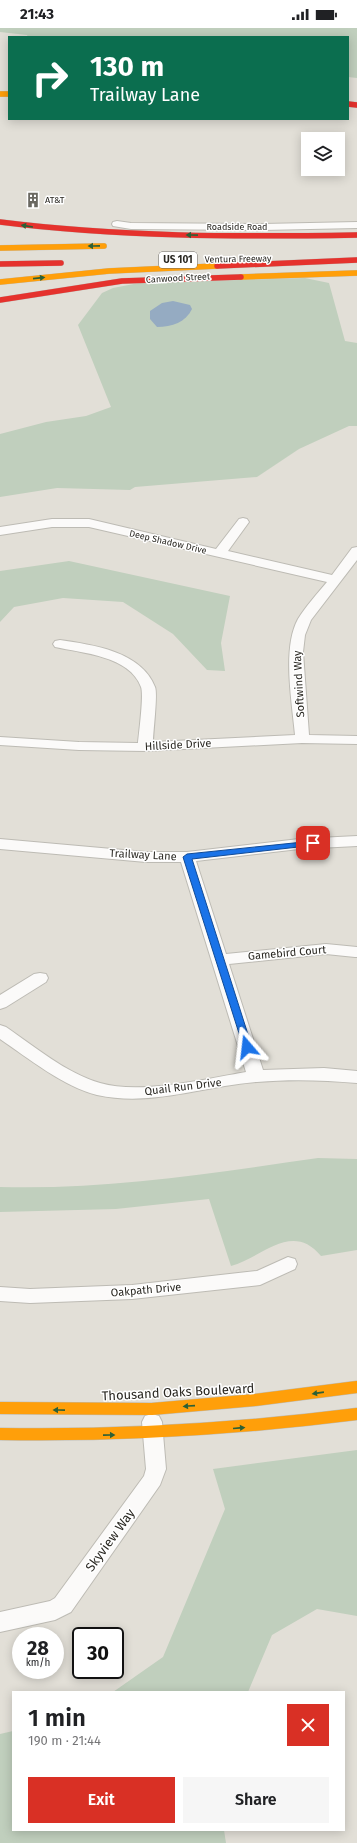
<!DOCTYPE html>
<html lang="en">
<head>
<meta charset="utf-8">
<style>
  body { margin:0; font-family:"Fira Sans",sans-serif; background:#f6f6f6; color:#202124; height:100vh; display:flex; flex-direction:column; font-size:15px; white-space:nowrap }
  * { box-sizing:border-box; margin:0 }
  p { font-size:13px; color:#757577 }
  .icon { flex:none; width:22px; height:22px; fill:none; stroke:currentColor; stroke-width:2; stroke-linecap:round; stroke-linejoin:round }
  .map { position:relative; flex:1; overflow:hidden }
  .side { position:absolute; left:12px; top:1663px; width:333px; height:140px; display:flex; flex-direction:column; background:#fff; border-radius:0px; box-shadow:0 2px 10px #0003 }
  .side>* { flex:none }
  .banner { position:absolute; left:8px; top:8px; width:341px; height:84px; border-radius:0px; box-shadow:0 2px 10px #0003; background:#0b6e4f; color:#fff; overflow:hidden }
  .tools { position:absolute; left:301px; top:104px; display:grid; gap:8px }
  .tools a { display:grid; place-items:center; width:44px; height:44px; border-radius:0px; background:#fff; box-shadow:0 2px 10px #0003; font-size:20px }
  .speed { position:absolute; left:12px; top:1599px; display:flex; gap:8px; font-size:20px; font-weight:700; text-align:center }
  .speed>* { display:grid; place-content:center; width:52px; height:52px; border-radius:50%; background:#fff; box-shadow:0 2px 10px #0003; line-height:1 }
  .speed small { font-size:10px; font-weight:400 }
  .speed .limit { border:2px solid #111; border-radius:6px; background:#fff; color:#111 }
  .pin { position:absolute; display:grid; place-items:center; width:34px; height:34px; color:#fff; margin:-17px; border-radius:8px; box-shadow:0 2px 6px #0006 }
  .me { position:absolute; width:44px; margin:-22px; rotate:343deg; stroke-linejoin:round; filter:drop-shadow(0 0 3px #0008) }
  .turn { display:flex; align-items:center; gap:14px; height:84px; padding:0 16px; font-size:18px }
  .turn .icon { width:52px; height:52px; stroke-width:2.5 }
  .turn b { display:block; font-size:28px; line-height:34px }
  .round { display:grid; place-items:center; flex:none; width:42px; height:42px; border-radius:0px; background:#f6f6f6 }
  .head { display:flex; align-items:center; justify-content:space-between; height:68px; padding:0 16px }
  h1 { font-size:24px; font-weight:600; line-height:30px }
  .button { display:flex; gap:8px; margin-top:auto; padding:8px 16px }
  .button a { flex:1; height:46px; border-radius:0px; background:#d93025; color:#fff; font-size:16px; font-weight:600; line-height:46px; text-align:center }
  .button a+a { background:#f6f6f6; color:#202124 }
  .status { display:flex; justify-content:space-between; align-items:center; height:28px; padding:0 20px; background:#fff; direction:ltr }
  .status svg { height:11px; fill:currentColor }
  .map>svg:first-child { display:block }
  .green { fill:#c0cfbd }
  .water { fill:#95abc2 }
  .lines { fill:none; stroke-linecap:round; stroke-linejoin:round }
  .street-casing { stroke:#bdbbb4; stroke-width:2 }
  .slow-far1-casing { stroke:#bdbbb4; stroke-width:6 }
  .slow-casing { stroke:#bdbbb4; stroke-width:13 }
  .jam-casing { stroke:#bdbbb4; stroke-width:6 }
  .street { fill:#fbfaf9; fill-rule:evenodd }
  .slow-far1 { stroke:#ff9f0a; stroke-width:5.5 }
  .slow { stroke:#ff9f0a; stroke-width:12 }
  .jam { stroke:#e5322d; stroke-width:5.5 }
  .oneway { fill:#2c6036 }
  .route { fill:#1a73e8; stroke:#114b97 }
  .labels { text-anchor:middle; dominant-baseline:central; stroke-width:3; stroke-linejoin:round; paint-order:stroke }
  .far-poi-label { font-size:9px; fill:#2a2822; stroke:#fff; text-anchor:start }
  .far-street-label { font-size:9px; fill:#2a2822; stroke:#fff }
  .shield { fill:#fff; stroke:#6a6864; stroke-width:1 }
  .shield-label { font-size:10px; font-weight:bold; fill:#2a2822 }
  .street-label { font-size:11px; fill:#2a2822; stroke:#fff }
  .near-street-label { font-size:13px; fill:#2a2822; stroke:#fff }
</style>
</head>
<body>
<div class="status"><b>21:43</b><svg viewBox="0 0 49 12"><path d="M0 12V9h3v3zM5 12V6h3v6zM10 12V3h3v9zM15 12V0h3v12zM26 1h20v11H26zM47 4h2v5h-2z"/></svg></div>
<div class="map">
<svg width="357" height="1815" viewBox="0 0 357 1815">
  <rect width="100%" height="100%" fill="#e2dfd7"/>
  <path class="green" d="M0 0H357V50L348 49V9H28L27 7 0 4Z
    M305 250 329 255 345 313 357 315V398H349L299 421 257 449 135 459 130 462 57 460 0 469V406L46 394 86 388 111 379 78 297 102 265 113 260 139 255Z
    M69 533 230 568 221 615 225 643 207 642 173 606 123 574 63 570 14 579 0 594V543Z
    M318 1130 357 1131V1222L321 1228C292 1193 263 1229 231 1238L209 1171 116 1181 0 1184V1159C106 1162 213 1145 318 1130Z
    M357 1422V1588L317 1581 272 1607 248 1664H113L163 1629 225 1481 213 1441Z
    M13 1703V1802H224L226 1815H0V1706Z"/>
  <path class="water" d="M173 273 190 277 192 281C186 294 172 299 157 299L150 291V283L162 275Z"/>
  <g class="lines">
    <g class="street-casing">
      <path id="street" d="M117 193 131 195 263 196 357 194V200L263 202 131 201 113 198 112 196 113 194Z
        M243 490 247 491 249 494 228 523 332 547 352 520 357 519V532L311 592 305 607 303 624 309 707 357 708V716L302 715 145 723 79 722 0 717V709L79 714 138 715C139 704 144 667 141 659 130 628 82 625 55 619L53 616 55 613 60 612C93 617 141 623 155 659 158 666 153 704 153 714L295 707C292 674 282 620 298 591 306 578 317 566 327 554L89 499H52L0 507V499L52 491H89L216 521 239 491Z
        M357 808V818L299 821 196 833 226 926 326 916 357 919V929H355L326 926 229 936 263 1042 324 1040 357 1043V1055C324 1052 290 1051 257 1054 203 1058 152 1079 97 1067 64 1059 28 1030 0 1011V997L6 999C35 1019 66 1045 100 1055 140 1067 205 1051 246 1044L181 834H146L0 821V811L146 824H187L299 811Z
        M40 945 46 946 48 950 46 954 6 979 0 981V967L34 946Z
        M288 1229 295 1231 297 1236 295 1241 260 1257 132 1271 30 1275 0 1273V1259L30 1261 132 1257 257 1243Z
        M152 1386 159 1388 162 1394 166 1441 160 1457 71 1584 55 1592 0 1604V1584L50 1573 55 1570 144 1448 146 1441 142 1394 145 1388Z"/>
    </g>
    <g class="slow-far1-casing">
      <path id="slow-far1" d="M0 66H9
        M0 220 104 218
        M241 249 357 245
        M0 254 109 243 217 238"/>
    </g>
    <g class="slow-casing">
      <path id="slow" d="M0 1380 152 1381 255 1372 357 1359
        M0 1406C120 1408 238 1401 357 1386"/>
    </g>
    <g class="jam-casing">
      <path id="jam" d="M348 76 357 77
        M0 194C119 209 237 209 357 207
        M0 236 61 235
        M217 238 357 232
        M0 272 122 253 241 249"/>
    </g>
    <use href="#street" class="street"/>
    <use href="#slow-far1" class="slow-far1"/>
    <use href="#slow" class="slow"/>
    <use href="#jam" class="jam"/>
  </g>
  <defs><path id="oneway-solid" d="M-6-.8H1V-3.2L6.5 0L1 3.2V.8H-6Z"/></defs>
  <g class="oneway">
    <use href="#oneway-solid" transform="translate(27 198) rotate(-171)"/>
    <use href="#oneway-solid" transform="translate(192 207) rotate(-179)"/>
    <use href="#oneway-solid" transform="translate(94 218) rotate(179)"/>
    <use href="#oneway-solid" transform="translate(39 250) rotate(-6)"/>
    <use href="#oneway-solid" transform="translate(318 1365) rotate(172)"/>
    <use href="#oneway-solid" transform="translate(189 1378) rotate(176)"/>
    <use href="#oneway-solid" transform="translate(59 1382) rotate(-179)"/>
    <use href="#oneway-solid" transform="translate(239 1400) rotate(-5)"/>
    <use href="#oneway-solid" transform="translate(109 1407) rotate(-1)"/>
  </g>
  <path class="route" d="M313 813 317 815 316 817 192 831 252 1019 251 1021H244L183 829 187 826Z"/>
  <defs>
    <g id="building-bare" transform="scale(1.2)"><path d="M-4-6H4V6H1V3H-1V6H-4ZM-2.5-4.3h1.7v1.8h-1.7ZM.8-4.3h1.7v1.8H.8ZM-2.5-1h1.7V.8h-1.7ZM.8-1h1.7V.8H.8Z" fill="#6a6861" stroke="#fff" stroke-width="2.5" paint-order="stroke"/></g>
  </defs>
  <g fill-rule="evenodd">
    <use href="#building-bare" x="33" y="172"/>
  </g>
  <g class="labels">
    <g class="far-poi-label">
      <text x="45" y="172">AT&amp;T</text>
    </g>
    <g class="far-street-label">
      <text x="237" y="199">Roadside Road</text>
      <text transform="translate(238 231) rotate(-1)">Ventura Freeway</text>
      <text transform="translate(178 250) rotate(-3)">Canwood Street</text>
      <text transform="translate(168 514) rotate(13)">Deep Shadow Drive</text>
    </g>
    <rect class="shield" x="159" y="224" width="38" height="16" rx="3"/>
    <g class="shield-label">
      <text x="178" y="232">US 101</text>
    </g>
    <g class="street-label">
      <text transform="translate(299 656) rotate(-93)">Softwind Way</text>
      <text transform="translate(178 717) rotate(-3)">Hillside Drive</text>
      <text transform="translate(143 827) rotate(3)">Trailway Lane</text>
      <text transform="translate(287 925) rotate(-5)">Gamebird Court</text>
      <text transform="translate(183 1059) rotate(-7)">Quail Run Drive</text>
      <text transform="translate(146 1262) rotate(-5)">Oakpath Drive</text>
    </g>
    <g class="near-street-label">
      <text transform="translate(178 1364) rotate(-3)">Thousand Oaks Boulevard</text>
      <text transform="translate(110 1512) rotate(-54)">Skyview Way</text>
    </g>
  </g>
</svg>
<div class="tools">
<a><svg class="icon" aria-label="layers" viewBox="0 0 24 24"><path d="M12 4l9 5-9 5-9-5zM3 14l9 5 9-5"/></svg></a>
</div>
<div class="speed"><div>28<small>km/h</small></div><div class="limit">30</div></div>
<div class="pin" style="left:313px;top:815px;background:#d93025"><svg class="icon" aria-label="arrive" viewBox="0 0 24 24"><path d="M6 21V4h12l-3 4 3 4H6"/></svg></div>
<svg class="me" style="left:247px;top:1019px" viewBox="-20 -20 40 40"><path d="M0-17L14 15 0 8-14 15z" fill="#1a73e8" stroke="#fff" stroke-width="4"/></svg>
<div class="banner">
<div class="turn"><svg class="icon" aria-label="right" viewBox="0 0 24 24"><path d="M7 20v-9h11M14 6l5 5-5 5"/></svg><div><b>130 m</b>Trailway Lane</div></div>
</div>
<section class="side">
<div class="head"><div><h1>1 min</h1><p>190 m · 21:44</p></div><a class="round" style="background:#d93025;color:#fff"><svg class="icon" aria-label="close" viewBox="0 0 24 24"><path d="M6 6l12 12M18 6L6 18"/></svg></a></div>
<div class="button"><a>Exit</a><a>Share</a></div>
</section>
</div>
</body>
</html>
